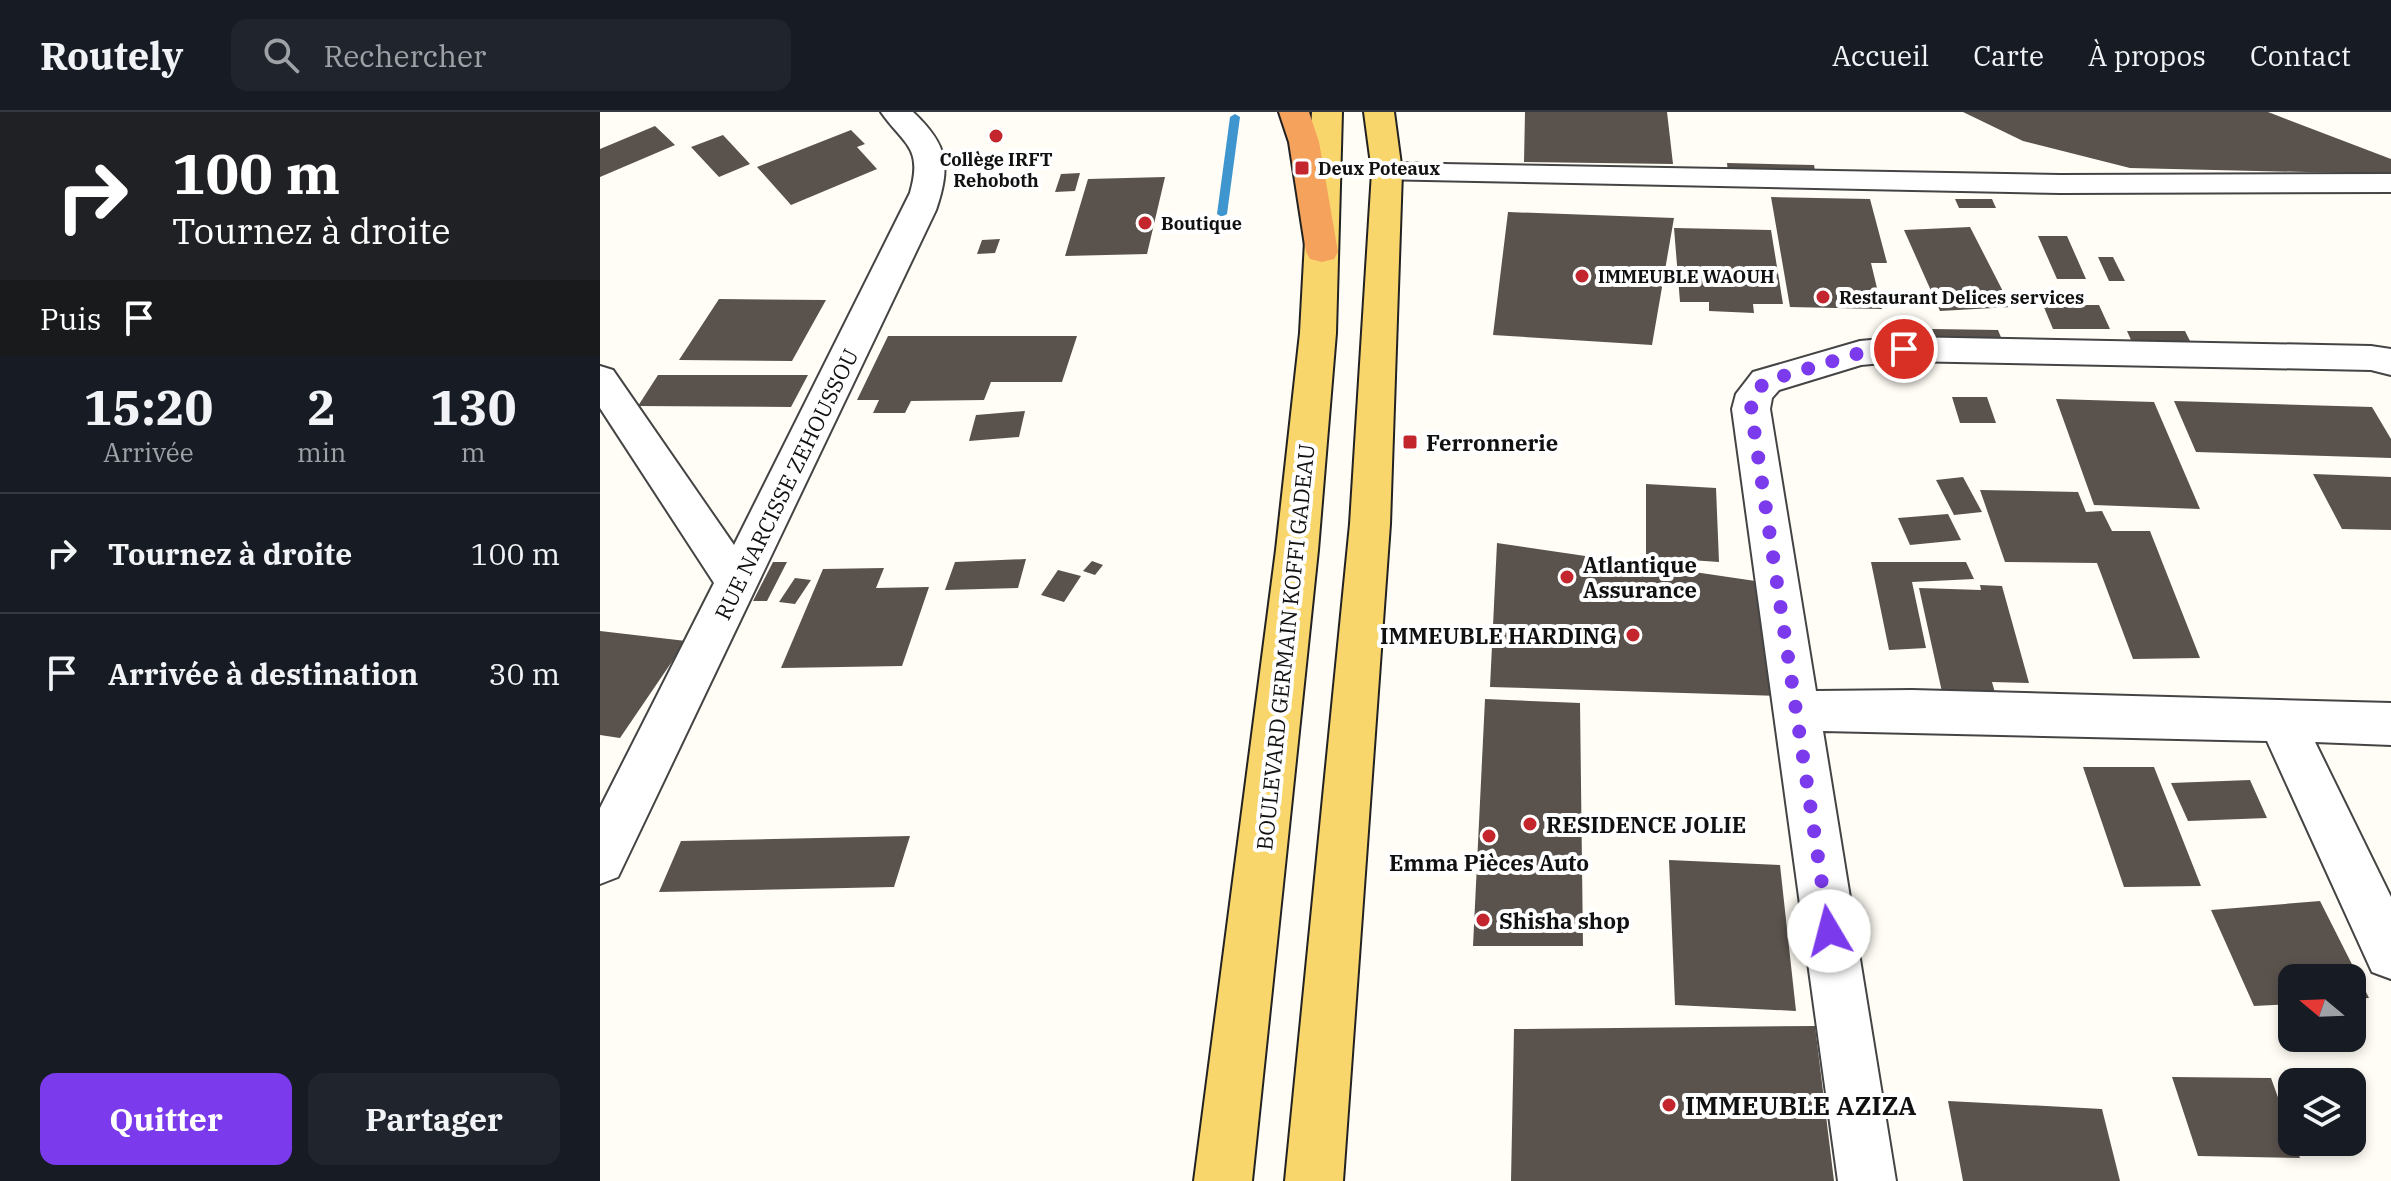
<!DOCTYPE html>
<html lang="fr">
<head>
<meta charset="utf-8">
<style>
  body { margin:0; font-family:"IBM Plex Serif",serif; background:#20242c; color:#f1f3f6; height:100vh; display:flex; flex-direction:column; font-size:30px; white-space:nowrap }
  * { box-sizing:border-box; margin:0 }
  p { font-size:26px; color:#9ea1a6 }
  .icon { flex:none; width:44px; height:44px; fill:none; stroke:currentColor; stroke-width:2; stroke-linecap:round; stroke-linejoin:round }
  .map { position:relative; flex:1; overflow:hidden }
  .side { display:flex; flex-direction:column; background:#171b24; width:600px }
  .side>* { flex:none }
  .guide { background:#202124; color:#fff; overflow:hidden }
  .needle { width:52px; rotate:289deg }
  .fabs { position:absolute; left:1678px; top:852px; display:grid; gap:16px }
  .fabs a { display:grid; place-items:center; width:88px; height:88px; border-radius:16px; background:#171b24; box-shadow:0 4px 12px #0003; font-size:40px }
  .pin { position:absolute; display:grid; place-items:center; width:68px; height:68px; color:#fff; margin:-34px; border:4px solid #fff; border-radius:50%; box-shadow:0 2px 8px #0007 }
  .me { position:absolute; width:88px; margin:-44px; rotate:352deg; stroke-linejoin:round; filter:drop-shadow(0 0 6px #0008) }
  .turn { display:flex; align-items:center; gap:28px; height:168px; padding:0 40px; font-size:36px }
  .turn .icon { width:104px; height:104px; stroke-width:2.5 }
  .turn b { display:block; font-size:56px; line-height:68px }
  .then { display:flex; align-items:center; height:76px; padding:0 40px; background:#0003; gap:16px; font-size:30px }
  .eta { display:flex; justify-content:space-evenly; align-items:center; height:136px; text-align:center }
  .eta b { font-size:48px; font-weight:700; line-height:56px }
  .cta { display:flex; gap:16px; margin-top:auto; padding:16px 40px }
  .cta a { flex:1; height:92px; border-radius:16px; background:#7c3aed; color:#fff; font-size:32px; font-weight:700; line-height:92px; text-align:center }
  .cta a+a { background:#20242c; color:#f1f3f6 }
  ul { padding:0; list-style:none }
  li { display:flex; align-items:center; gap:24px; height:120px; padding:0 40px; border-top:2px solid #363941 }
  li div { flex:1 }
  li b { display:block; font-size:30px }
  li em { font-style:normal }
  header { display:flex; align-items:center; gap:48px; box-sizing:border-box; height:112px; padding:0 40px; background:#171b24; border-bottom:2px solid #363941 }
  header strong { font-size:38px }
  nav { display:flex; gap:44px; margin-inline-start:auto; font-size:28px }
  .search { width:560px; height:72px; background:#20242c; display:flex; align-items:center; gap:20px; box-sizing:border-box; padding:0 28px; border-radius:16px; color:#9ea1a6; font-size:30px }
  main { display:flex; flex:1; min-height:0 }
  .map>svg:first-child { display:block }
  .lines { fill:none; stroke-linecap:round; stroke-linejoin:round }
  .stream { fill:#3f96cf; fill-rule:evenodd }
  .building { fill:#5a524d }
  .street-casing { stroke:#444; stroke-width:4 }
  .primary-casing { stroke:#222; stroke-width:4 }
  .highway-casing { stroke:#222; stroke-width:4 }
  .street { fill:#fff; fill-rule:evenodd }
  .primary { fill:#f9d66b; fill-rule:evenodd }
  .highway { fill:#f5a25d; fill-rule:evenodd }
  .route { stroke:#7c3aed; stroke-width:14; stroke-dasharray:0 25.2 }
  .poi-dot { fill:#c4262e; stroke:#fff; stroke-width:3 }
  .labels { text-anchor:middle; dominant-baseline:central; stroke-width:8; stroke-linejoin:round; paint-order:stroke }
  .far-poi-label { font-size:18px; font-weight:bold; fill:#111; stroke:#fff; text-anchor:start }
  .poi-label { font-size:22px; font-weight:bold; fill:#111; stroke:#fff; text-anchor:start }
  .street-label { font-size:22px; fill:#111; stroke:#fff }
  .near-poi-label { font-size:26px; font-weight:bold; fill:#111; stroke:#fff; text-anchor:start }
</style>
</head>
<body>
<header>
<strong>Routely</strong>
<div class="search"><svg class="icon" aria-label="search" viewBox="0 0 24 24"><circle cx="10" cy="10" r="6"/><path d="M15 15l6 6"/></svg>Rechercher</div>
<nav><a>Accueil</a><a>Carte</a><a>À propos</a><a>Contact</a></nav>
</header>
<main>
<section class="side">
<div class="guide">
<div class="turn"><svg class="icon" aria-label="right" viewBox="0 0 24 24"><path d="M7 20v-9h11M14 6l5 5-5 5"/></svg><div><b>100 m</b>Tournez à droite</div></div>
<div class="then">Puis<svg class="icon" aria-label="arrive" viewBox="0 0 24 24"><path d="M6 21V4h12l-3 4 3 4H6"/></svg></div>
</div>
<div class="eta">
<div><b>15:20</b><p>Arrivée</p></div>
<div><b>2</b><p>min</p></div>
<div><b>130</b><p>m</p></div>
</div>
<ul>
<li><svg class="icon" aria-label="right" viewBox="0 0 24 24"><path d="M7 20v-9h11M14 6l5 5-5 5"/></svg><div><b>Tournez à droite</b></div><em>100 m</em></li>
<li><svg class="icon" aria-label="arrive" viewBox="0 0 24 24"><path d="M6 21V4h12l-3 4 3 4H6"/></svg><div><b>Arrivée à destination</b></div><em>30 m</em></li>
</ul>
<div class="cta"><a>Quitter</a><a>Partager</a></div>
</section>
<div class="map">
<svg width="1791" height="1069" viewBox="0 0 1791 1069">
  <rect width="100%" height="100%" fill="#fffdf5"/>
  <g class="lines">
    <path class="stream" d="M635 2 640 5 627 102 622 105 617 102 630 5Z"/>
  </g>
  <path class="building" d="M925 0H1067L1073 52 924 50Z
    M1363 0H1668L1791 47V62L1530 56 1423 29Z
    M55 14 75 33 0 65V37Z
    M251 18 265 32 257 35 277 57 191 93 157 55Z
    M123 23 150 52 119 65 91 35Z
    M1127 51 1214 53 1216 64 1128 61Z
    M480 61 475 79 455 80 461 62Z
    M565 65 547 142 465 144 488 67Z
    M402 68H421L418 77H399Z
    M1171 85 1270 87 1287 151H1271L1282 197 1190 195Z
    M1355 87H1392L1396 96H1359Z
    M908 100 1074 106 1052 233 893 223Z
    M1370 115 1411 195 1340 199 1304 118Z
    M1074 116 1171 118 1183 192H1153L1154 201 1109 199V190H1080Z
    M1438 124H1467L1486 167H1457Z
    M400 127 395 141 377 142 382 128Z
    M1498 145H1513L1525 169H1509Z
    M119 187 226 188 192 249 79 248Z
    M1443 193H1499L1510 217H1453Z
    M1332 217 1398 218 1405 235H1338Z
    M1527 219H1585L1594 237H1535Z
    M288 224H477L462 270H391L384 288 311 289 305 301H273L279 288H257Z
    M58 263H208L191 295 38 294Z
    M1352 285H1387L1396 311H1360Z
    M1456 287 1554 290 1600 397 1494 393Z
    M1574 289 1772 295 1791 327V346L1596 340Z
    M425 299 419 325 369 329 376 303Z
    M1713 362 1791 365V418L1742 417Z
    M1363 365 1382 400 1354 403 1336 368Z
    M1046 372 1116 376 1119 450 1046 445Z
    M1380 378 1478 380 1486 400 1502 399 1512 419H1550L1600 546 1533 547 1497 451 1405 450Z
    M1348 402 1361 428 1310 433 1298 406Z
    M897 431 1169 471 1181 584 890 575Z
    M426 447 418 476 345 478 355 450Z
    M492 449 503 453 495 463 483 459Z
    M173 450H187L167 489H153Z
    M1271 450H1366L1374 467 1312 470 1326 536 1289 538Z
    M284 456 276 476 329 475 302 554 181 556 223 457Z
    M458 458 481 464 464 490 441 483Z
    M195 466 211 468 195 492 179 490Z
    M1380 473 1402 474 1429 571 1392 570 1398 591 1344 589 1319 476 1381 478Z
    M0 519 86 529 20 626 0 623Z
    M885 587 980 591 983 834H873Z
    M1483 655H1554L1601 774 1524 775Z
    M1650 668 1667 706 1588 709 1571 671Z
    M310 724 294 775 59 780 81 729Z
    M1069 748 1180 753 1196 899 1075 893Z
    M1720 789 1769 886 1752 887V866H1692V892L1654 894 1611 798Z
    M1215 914 1234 1069H911L914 917Z
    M1572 965 1671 966 1700 1046 1598 1044Z
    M1348 989 1502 997 1520 1069H1363Z"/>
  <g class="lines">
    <g class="street-casing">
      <path id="street" d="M281 0H313C348 33 351 53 336 98L18 765 0 772V696L114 471 0 296V254L13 258 134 433 310 81C323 35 305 34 281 0Z
        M787 51 1460 63 1791 62V80L1460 81 776 67 772 60 776 53Z
        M1304 225 1771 234 1791 237V263L1771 258 1304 249 1261 253 1179 278 1172 286 1170 297 1216 579 1312 578 1791 591V633L1715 630 1791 785V867L1772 860 1667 629 1223 619 1296 1069H1238L1132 297 1136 282 1153 260 1260 229Z"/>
    </g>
    <g class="primary-casing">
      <path id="primary" d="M712 0H742L736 221 718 438 652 1069H594L676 438 700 221Z
        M764 0H794L802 60 790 412 743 1069H685L750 412 772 60Z"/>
    </g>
    <g class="highway-casing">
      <path id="highway" d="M679 0H709L719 30 738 140 734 147 722 150 710 147 706 140 689 30Z"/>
    </g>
    <use href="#street" class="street"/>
    <use href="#primary" class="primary"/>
    <use href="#highway" class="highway"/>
  </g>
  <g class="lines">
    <path class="route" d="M1229 819 1151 297 1154 282 1166 269 1260 241 1304 237"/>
  </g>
  <g class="poi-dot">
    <circle cx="396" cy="24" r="8"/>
    <rect x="694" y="48" width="16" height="16" rx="4"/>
    <circle cx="545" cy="111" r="8"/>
    <circle cx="982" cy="164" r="8"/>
    <circle cx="1223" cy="185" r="8"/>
    <rect x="802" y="322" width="16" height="16" rx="4"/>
    <circle cx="967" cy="465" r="8"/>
    <circle cx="1033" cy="523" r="8"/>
    <circle cx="930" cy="712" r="8"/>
    <circle cx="889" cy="724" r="8"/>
    <circle cx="883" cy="808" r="8"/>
    <circle cx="1069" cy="993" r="8"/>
  </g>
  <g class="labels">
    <g class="far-poi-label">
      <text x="396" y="47" text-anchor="middle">Collège IRFT<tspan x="396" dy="21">Rehoboth</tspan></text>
      <text x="718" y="56">Deux Poteaux</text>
      <text x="561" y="111">Boutique</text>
      <text x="998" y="164">IMMEUBLE WAOUH</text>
      <text x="1239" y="185">Restaurant Delices services</text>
    </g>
    <g class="poi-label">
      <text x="826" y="330">Ferronnerie</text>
      <text x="983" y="452">Atlantique<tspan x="983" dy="25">Assurance</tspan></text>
      <text x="1017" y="523" text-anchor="end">IMMEUBLE HARDING</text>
      <text x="946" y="712">RESIDENCE JOLIE</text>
      <text x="889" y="750" text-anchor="middle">Emma Pièces Auto</text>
      <text x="899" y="808">Shisha shop</text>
    </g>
    <g class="street-label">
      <text transform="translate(186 372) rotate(-64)">RUE NARCISSE ZEHOUSSOU</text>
      <text transform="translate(685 535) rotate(-84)">BOULEVARD GERMAIN KOFFI GADEAU</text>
    </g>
    <g class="near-poi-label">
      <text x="1085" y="993">IMMEUBLE AZIZA</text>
    </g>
  </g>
</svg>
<div class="fabs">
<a><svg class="needle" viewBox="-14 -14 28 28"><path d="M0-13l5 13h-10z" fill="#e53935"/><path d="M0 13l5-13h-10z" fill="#9ea1a6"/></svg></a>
<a><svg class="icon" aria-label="layers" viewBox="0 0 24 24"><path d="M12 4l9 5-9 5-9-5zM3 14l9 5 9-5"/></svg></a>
</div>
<div class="pin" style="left:1304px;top:237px;background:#d93025"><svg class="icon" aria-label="arrive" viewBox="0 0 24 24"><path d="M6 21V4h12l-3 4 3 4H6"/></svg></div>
<svg class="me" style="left:1229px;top:819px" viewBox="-20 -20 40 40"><circle r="19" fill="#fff"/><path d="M0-13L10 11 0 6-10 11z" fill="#7c3aed"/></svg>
</div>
</main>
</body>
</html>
